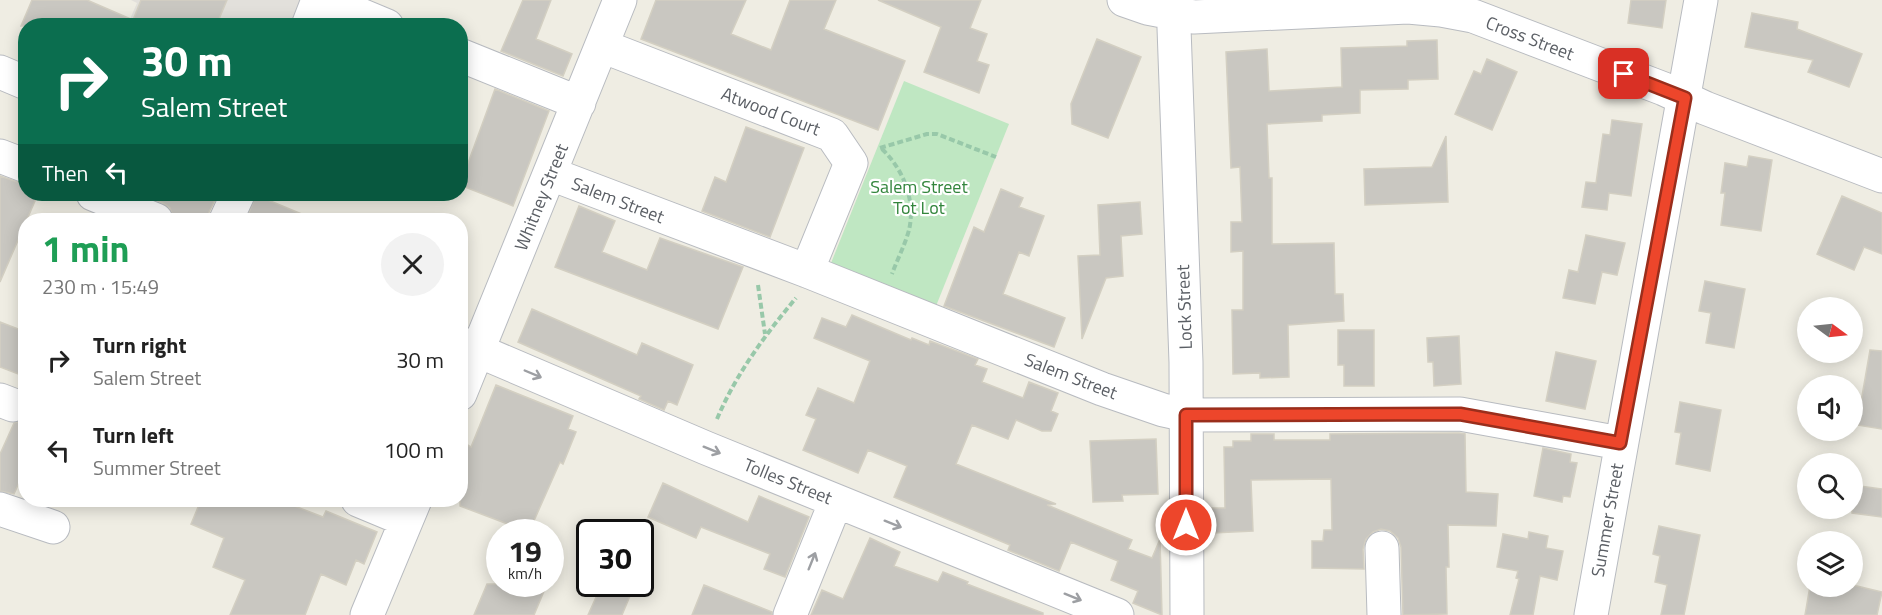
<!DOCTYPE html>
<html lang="en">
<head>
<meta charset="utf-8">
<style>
  body { margin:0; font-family:"Titillium Web",sans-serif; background:#f2f2f2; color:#222; height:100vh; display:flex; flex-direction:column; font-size:22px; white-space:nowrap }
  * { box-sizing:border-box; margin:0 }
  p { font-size:20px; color:#767676 }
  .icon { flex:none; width:33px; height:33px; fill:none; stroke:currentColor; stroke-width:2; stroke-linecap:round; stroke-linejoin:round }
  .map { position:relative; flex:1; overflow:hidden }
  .details { position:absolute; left:18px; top:213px; width:450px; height:294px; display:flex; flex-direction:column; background:#fff; border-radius:24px; box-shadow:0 3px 15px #0003 }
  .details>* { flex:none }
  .banner { position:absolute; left:18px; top:18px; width:450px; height:183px; border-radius:24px; box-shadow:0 3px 15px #0003; background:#0b6e4f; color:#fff; overflow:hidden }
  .needle { width:39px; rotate:105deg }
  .tools { position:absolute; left:1797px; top:297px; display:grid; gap:12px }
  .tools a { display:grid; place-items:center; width:66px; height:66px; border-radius:50%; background:#fff; box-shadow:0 3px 15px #0003; font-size:30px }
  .speed { position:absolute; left:486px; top:519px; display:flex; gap:12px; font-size:30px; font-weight:700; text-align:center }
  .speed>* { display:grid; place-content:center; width:78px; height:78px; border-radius:50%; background:#fff; box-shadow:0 3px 15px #0003; line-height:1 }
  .speed small { font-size:15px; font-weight:400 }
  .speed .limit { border:3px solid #111; border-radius:9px; background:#fff; color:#111 }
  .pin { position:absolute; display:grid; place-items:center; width:51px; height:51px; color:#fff; margin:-26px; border-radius:12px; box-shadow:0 3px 9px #0006 }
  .me { position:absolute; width:66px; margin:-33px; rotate:0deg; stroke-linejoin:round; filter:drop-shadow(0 0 4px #0008) }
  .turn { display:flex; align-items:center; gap:21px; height:126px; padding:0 24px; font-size:27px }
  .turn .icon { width:78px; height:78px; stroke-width:2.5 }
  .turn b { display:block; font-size:42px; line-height:51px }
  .then { display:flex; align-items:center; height:57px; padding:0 24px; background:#0003; gap:12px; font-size:22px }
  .round { display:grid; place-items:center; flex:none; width:63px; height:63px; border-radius:32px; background:#f2f2f2 }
  .overview { display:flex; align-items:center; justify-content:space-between; height:102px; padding:0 24px }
  h1 { font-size:36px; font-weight:700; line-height:45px; color:#1e9e55 }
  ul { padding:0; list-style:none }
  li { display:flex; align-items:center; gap:18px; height:90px; padding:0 24px }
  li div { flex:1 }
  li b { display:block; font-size:22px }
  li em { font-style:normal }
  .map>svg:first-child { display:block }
  .industrial { fill:#e2e0db }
  .green { fill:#bfe7c2 }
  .building { fill:#c9c7c1; stroke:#d3cfc2; stroke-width:1.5 }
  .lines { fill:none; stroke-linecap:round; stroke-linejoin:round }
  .minor-casing { stroke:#b8bbc0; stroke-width:35 }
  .path { stroke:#98c8a9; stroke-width:4; stroke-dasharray:6 3; stroke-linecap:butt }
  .minor { stroke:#fff; stroke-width:33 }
  .oneway { stroke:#9d9fa3 }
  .route-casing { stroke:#9a2e1c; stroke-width:15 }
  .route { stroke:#ed462b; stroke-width:10 }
  .labels { text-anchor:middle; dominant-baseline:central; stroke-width:4.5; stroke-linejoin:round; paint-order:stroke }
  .street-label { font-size:18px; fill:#5b5f65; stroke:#fff }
  .park-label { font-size:18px; fill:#32853c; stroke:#fff }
</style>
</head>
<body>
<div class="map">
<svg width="1882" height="615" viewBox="0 0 1882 615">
  <rect width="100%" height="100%" fill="#efede3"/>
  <path class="industrial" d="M131 0H301L290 25 127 26 137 3Z"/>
  <path class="green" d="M904 81 1009 124 934 311 829 268Z"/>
  <path class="building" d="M32 0H87L133 20 141 0H227L216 26H21Z
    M523 0H551L536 39 572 54 563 76 501 51Z
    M656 0H746L731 34 771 50 790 0H836L824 29 905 61 878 130 641 39Z
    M878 0H981L970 28 987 34 977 61 989 65 979 93 924 72 941 27Z
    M1631 0H1666L1662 28 1628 23Z
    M1752 13 1798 22 1797 29 1862 54 1849 87 1808 72 1813 60 1745 47Z
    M1097 39 1141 57 1108 138 1072 124 1071 104Z
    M1437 40 1438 79 1408 80V89L1360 90V113L1322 115V121L1267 124 1269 178H1272V244L1334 243 1335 294H1343L1344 321 1288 325 1289 377 1260 378V373L1233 374 1232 310H1243V251L1231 252V222H1242L1240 167 1231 168 1226 52 1267 49 1269 91 1342 87 1341 48 1407 46V41Z
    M1487 59 1517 72 1492 130 1455 114 1474 71 1481 74Z
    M495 89 549 111 513 206 460 185Z
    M1612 120 1642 124 1631 196 1609 193 1607 210 1582 207 1586 182 1596 183 1603 134 1610 135Z
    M746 127 804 148 770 237 702 211 715 177 726 182Z
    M1446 136 1448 202 1365 205 1364 169 1432 167Z
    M1749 156 1772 160 1761 231 1721 225 1725 193H1721L1725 163 1747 167Z
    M0 176 26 185V194H38L0 282Z
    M1001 189 1023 198 1019 207 1044 216 1029 256 1019 252 1003 294 1065 318 1054 347 944 306 974 227 984 232Z
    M141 194H218L209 212 207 220H174L170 208 163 203Z
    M256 195 316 220H246Z
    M1842 196 1882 213V254L1864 247 1854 270 1817 254Z
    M1140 202 1142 234 1121 236 1123 276 1106 278 1082 339 1078 256 1100 255 1098 205Z
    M579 206 615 221 602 252 647 270 660 238 743 267 718 329 555 267Z
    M1586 235 1625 243 1617 275 1602 272 1595 304 1563 298 1569 270 1578 272Z
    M1705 281 1745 289 1734 348 1706 343 1711 313 1699 311Z
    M532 309 637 355 642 343 693 365 677 405 668 401 664 410 639 399 641 396 518 342Z
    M852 315 911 340 912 338 929 345 930 341 978 359 975 365 987 369 982 382 1023 398 1029 382 1058 393 1051 411 1058 414 1051 431H1042L1016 420 1008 439 972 425 956 464 1056 504 1047 505 1132 540 1128 549 1152 558 1160 539 1162 615 1133 603 1138 591 1111 580 1118 561 1071 542 1059 571 1008 550 1010 545 894 497 907 466 868 450 858 473 803 450 816 419 806 415 818 388 854 403 870 361 814 338 822 318 846 327Z
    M0 322 26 332V377L0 367Z
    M1338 330H1374V386H1344V365H1338Z
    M1459 336 1461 384 1434 386 1433 362H1428L1427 338Z
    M1870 350 1882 351V429L1857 425Z
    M1556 352 1596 361 1585 409 1546 401Z
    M496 385 573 416 568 429 576 432 563 464 560 462 529 532 460 506V463L468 445 471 447Z
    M1680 402 1721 410 1710 471 1676 464 1681 433 1675 432Z
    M26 419V467L14 494 0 491V454L14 423Z
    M1459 433 1465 434 1466 492 1498 494 1496 526 1448 525 1449 567H1446L1447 614 1403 615 1401 547 1398 538 1390 531 1381 529 1373 532 1366 539 1363 549 1364 569 1312 568V541H1323L1324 530H1332L1331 479 1251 480 1253 531 1213 533 1212 508H1225L1224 447H1233V441H1251V434H1274V440H1330V434Z
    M1156 439 1158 494 1122 495 1123 501 1093 502 1090 441Z
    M1543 448 1571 454 1570 462 1577 463 1570 497 1563 496 1562 502 1534 496Z
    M663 483 748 522 759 496 809 517 785 577 764 569 770 554 701 527 696 538 648 517Z
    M1852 485 1882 489V517L1852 513Z
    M201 500H279L323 517 326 511 377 532 364 564 356 560 346 585 321 574 305 615H230L245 580 213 567 224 538 191 524Z
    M1659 526 1700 535 1684 615H1661L1667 585 1655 582 1660 556 1653 554Z
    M1529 532 1548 536 1546 548 1563 551 1557 580 1540 576 1533 615H1510L1519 579 1516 578 1518 571 1497 567 1503 534 1528 539Z
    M870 538 900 552 894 566 938 582 943 572 968 582 967 584 1043 613V615H811L822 590 843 599Z
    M487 584H547L534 615H474Z
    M602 584H635L622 615H588Z
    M704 585 772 612V615H692Z
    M1810 586H1857L1882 592 1877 615H1805Z"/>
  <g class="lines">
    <g class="minor-casing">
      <path id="minor" d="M325 0 387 26
        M1124 0 1147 8 1194 17 1408 7 1441 10 1473 16 1664 89 1705 108 1882 176
        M1173 0 1186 362 1187 615
        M308 26 318 0
        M602 46 832 135 851 163 807 271
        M460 55 579 103
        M0 72 26 83
        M0 156 26 166
        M551 174 807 271 1102 389 1163 410 1186 415 1460 414 1620 443
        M93 194 156 220
        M226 220 238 194
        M460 343 706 448 1117 615
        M460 394 620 0
        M0 400 13 405
        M358 500 406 520
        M0 509 53 527
        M1382 548 1384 615
        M367 615 415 500
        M790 615 836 501
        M1591 615 1701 0"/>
    </g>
    <path class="path" d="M880 148 927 134H937L996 157
      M882 149C903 169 916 200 909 230 905 245 897 260 892 274
      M758 285 765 334
      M717 419C736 374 765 335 796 298"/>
    <use href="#minor" class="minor"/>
  </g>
  <defs><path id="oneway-shaft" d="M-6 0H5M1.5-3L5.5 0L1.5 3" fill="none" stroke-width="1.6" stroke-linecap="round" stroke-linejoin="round" transform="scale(1.5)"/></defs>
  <g class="oneway">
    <use href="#oneway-shaft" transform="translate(533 374) rotate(23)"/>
    <use href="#oneway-shaft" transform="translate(712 450) rotate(22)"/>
    <use href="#oneway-shaft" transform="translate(893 524) rotate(22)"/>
    <use href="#oneway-shaft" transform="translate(812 561) rotate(-68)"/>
    <use href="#oneway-shaft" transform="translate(1073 597) rotate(22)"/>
  </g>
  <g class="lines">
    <g class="route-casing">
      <path id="route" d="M1186 525V415L1460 414 1620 443 1685 98 1624 74"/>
    </g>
    <use href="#route" class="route"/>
  </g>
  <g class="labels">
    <g class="street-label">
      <text transform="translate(1530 38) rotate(21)">Cross Street</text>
      <text transform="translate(771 111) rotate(21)">Atwood Court</text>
      <text transform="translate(541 197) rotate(-68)">Whitney Street</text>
      <text transform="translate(618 200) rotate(21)">Salem Street</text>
      <text transform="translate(1184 307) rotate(-92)">Lock Street</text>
      <text transform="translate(1071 376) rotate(21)">Salem Street</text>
      <text transform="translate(788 481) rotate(22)">Tolles Street</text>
      <text transform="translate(1607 520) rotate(-80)">Summer Street</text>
    </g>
    <g class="park-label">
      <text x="919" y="186">Salem Street<tspan x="919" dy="21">Tot Lot</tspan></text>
    </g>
  </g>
</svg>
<div class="tools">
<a><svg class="needle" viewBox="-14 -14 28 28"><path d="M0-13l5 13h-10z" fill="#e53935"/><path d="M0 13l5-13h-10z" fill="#767676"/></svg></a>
<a><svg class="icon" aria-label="sound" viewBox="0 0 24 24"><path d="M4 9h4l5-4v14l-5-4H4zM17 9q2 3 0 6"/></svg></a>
<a><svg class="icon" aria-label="search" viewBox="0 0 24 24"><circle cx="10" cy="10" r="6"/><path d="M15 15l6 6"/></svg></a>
<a><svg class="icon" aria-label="layers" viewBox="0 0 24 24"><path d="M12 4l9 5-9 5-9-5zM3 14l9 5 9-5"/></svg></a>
</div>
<div class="speed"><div>19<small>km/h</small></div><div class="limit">30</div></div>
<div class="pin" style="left:1624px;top:74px;background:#d93025"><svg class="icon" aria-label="arrive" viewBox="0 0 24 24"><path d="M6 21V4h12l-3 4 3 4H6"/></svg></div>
<svg class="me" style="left:1186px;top:525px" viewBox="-20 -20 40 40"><circle r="17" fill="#ed462b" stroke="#fff" stroke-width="3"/><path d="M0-11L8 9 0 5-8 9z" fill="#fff"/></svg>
<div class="banner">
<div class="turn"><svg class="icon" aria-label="right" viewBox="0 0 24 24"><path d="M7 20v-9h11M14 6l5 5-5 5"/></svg><div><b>30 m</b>Salem Street</div></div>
<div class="then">Then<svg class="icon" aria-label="left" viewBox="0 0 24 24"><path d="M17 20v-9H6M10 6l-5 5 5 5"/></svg></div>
</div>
<section class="details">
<div class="overview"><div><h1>1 min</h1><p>230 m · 15:49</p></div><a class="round"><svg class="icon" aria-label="close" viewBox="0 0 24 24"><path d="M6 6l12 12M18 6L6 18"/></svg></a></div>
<ul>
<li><svg class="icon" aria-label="right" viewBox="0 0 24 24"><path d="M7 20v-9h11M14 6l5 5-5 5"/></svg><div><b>Turn right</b><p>Salem Street</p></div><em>30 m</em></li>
<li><svg class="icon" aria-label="left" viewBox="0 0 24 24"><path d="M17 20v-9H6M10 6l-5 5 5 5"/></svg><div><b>Turn left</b><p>Summer Street</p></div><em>100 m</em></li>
</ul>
</section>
</div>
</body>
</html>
